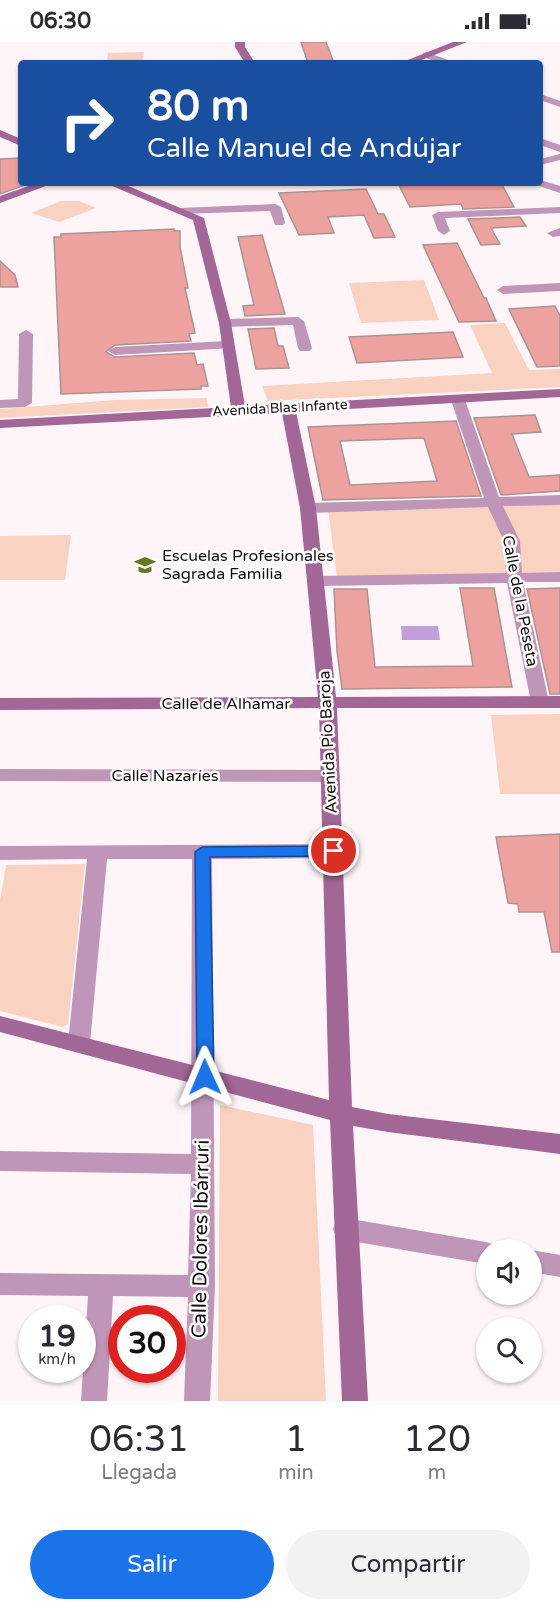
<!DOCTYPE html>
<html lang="es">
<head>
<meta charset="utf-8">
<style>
  body { margin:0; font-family:"Varela Round",sans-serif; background:#f2f2f3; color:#2b2b33; height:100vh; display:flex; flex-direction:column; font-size:22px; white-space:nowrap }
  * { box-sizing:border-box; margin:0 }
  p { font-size:20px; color:#7c7c81 }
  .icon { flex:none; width:33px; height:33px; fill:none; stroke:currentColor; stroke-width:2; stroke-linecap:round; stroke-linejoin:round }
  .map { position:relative; height:1359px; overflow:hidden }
  .side { display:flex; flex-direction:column; background:#fff; flex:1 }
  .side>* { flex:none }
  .banner { position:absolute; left:18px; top:18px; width:525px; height:126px; border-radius:6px; box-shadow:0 2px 4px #0004; background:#1a4fa0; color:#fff; overflow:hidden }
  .fabs { position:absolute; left:476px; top:1197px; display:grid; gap:12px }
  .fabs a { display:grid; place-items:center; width:66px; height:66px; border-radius:50%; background:#fff; box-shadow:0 2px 4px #0004; font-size:30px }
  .speed { position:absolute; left:18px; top:1263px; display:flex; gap:12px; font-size:30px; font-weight:700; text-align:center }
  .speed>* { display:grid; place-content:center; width:78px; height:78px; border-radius:50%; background:#fff; box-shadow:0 2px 4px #0004; line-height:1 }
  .speed small { font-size:15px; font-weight:400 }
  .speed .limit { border:9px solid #d22; background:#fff; color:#111 }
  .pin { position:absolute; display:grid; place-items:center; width:51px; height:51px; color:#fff; margin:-26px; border:3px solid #fff; border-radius:50%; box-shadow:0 2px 6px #0007 }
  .me { position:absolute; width:66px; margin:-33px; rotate:359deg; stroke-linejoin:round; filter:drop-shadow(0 0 4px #0008) }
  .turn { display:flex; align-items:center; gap:21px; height:126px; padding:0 30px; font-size:27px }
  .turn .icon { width:78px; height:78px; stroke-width:2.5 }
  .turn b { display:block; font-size:42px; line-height:51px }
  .eta { display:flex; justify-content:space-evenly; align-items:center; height:102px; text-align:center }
  .eta b { font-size:36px; font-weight:600; line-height:42px }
  .cta { display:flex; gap:12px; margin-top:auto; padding:12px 30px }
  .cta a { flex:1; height:69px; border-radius:36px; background:#1a73e8; color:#fff; font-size:24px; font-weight:600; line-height:69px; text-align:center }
  .cta a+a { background:#f2f2f3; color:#2b2b33 }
  .status { display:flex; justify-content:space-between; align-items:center; height:42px; padding:0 30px; background:#fff; direction:ltr }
  .status svg { height:16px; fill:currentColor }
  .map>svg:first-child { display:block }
  .green { fill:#f9d2c1 }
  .water { fill:#c0a0db }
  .building { fill:#eda2a0; stroke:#aa9493; stroke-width:1.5; fill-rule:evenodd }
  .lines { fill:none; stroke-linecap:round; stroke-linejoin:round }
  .street { fill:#c096b8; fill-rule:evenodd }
  .secondary { fill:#a26697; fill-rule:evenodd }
  .route { fill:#1a73e8; stroke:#114b97; stroke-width:1.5 }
  .labels { text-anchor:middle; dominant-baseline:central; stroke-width:5; stroke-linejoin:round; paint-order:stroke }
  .far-street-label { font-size:14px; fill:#160f11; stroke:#fff }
  .poi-label { font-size:16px; fill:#160f11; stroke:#fff; text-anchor:start }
  .street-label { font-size:16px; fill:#160f11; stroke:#fff }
  .near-street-label { font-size:20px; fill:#160f11; stroke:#fff }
</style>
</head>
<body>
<div class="status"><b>06:30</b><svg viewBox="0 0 49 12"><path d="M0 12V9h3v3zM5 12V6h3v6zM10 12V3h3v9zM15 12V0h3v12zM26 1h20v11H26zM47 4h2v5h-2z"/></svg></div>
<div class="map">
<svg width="560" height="1359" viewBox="0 0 560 1359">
  <rect width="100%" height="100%" fill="#fff5f8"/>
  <path class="green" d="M144 10 143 21H107L108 11Z
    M61 159H79L96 166 59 180 31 171Z
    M424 238 439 278 361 281 349 241Z
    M505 281 529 328 560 327V345L268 359 262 344 492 331 470 283Z
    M207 356 208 365 0 376V367L115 358Z
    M560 461V538L338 544 328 467Z
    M71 493 65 538H0V494Z
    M560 672V752H500L491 673Z
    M85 822 68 982 63 985 0 969V859L6 823Z
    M220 1063 313 1083 326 1359H218Z"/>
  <path class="water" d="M401 584H438L440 598H402Z"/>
  <path class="building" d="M301 0H326L334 21H308Z
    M21 116V141H30L0 152V117Z
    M398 141H501L514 165 463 167 461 162 410 165Z
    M366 147 378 172H384L395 195 374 196 364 173 328 175 334 191 299 193 279 151Z
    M520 175 526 184 491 186 500 202 481 203 468 177Z
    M174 187V189H180V205L188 246H185L195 291 189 292 191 299 115 303 106 310 115 315 194 311 197 323 203 322 208 344H201V347L61 352 54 195H61V192Z
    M262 193 285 272 245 274 243 264 254 263 238 195Z
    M457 201 484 256H486L496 279 459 280 423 203Z
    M0 219 15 233 18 245H0Z
    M555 264 560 274V324L537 325 509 267Z
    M274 286 278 304H283L289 326 256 327 248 287Z
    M453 290 463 315 357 321 349 295Z
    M535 373 541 390 512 392 529 435 560 433V449L501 453 474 376Z
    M456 379 481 454 323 458 308 385ZM424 396 437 439 350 443 340 399Z
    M460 546H494L512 645 342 647 337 609 334 547H367L375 625 473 624Z
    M560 546V652H550L527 547Z
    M560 792V910H552L544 870H519L518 862 508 861 496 795Z"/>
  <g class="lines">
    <path class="street" d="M426 10 451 19 453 21H439L423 15V11Z
      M540 52 560 59V65L540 58Z
      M540 96 560 103V110L540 103Z
      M560 112V118L540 123V117Z
      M540 138 560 144V151L536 143 534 141H540Z
      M275 162 281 165 285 181 283 183H275L270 169 180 172 174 169 180 166Z
      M560 165V171L445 176 450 189 444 193 438 189 432 173 438 170Z
      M560 186V194L553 195 547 191Z
      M560 241V249L503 252 497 248 503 244Z
      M298 275 304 279 312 306 310 309H300L298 306 293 283 225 285 219 281 225 277Z
      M26 288 33 292 32 361 25 365 0 366V358L18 357 19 292Z
      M227 299 232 300 234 303 232 306 115 313 108 309 115 305Z
      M458 354 465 358 499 455 560 453V463L503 464 520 499 522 531 560 530V540H523L549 660 546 664H534L531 660 507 541 316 544 308 539 316 534 506 531 504 499 488 465 308 471 300 466 308 461 484 456 451 358Z
      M0 727 331 728 338 730 340 734 338 738 331 740 0 739Z
      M334 802 341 804 344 809 341 814 334 816 212 817 215 1244 210 1359H184L188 1255 113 1254 107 1359H81L88 1254 0 1253V1231L188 1233 191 1132 0 1129V1109L191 1112 192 817H107L90 1001 87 1007 79 1010 71 1007 68 1001 87 817 0 818V804Z
      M345 1176 486 1200 495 1203 497 1208H486V1222L345 1198 336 1194 333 1187 336 1180Z
      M531 1208 560 1213V1235L531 1230Z"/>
    <path class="secondary" d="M235 0H245V5L255 21H245L235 5Z
      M453 0H467L414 21H400Z
      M0 88 21 97V104L0 95Z
      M37 141H54L0 161V154Z
      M105 141H121L204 176 231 281 245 364 560 347V355L296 370 316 466 336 655 560 654V666H337L352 1065 388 1072 560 1092V1112L388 1090 353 1084 368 1359H342L330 1078 0 990V974L329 1058 319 666 0 668V656L318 655 300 466 282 371 0 386V378L231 365 219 281 193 178Z"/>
  </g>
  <path class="route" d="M334 804 341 809 334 814 210 815 214 1035 211 1040 205 1042 199 1040 197 1035 195 810 202 805Z"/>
  <defs>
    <g id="school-bare" transform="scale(1.62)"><path d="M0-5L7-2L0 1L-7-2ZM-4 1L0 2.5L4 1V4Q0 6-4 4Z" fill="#6a7622" stroke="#fff" stroke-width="2.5" paint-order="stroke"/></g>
  </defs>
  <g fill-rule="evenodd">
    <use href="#school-bare" x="145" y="523"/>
  </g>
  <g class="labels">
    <g class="far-street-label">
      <text transform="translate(280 366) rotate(-3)">Avenida Blas Infante</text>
    </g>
    <g class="poi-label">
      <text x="162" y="514">Escuelas Profesionales<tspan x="162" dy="18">Sagrada Familia</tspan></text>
    </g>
    <g class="street-label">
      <text transform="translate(520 559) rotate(79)">Calle de la Peseta</text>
      <text x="226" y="662">Calle de Alhamar</text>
      <text transform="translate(328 700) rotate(-93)">Avenida Pío Baroja</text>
      <text x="165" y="734">Calle Nazaríes</text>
    </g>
    <g class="near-street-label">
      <text transform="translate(201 1197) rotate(-89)">Calle Dolores Ibárruri</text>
    </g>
  </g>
</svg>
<div class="fabs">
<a><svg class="icon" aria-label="sound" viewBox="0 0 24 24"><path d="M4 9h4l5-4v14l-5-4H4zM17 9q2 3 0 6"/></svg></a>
<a><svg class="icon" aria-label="search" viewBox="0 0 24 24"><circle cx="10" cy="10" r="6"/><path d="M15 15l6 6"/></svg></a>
</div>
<div class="speed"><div>19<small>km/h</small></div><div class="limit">30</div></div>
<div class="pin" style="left:334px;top:809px;background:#d93025"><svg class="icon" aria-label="arrive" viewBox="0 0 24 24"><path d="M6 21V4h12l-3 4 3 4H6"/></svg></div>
<svg class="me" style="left:205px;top:1035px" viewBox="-20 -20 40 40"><path d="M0-17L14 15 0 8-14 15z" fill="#1a73e8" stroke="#fff" stroke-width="4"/></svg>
<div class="banner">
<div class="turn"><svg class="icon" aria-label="right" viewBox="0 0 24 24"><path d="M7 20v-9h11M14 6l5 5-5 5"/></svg><div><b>80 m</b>Calle Manuel de Andújar</div></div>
</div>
</div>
<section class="side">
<div class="eta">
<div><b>06:31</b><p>Llegada</p></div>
<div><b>1</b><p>min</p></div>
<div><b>120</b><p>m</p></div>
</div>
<div class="cta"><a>Salir</a><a>Compartir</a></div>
</section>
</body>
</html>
